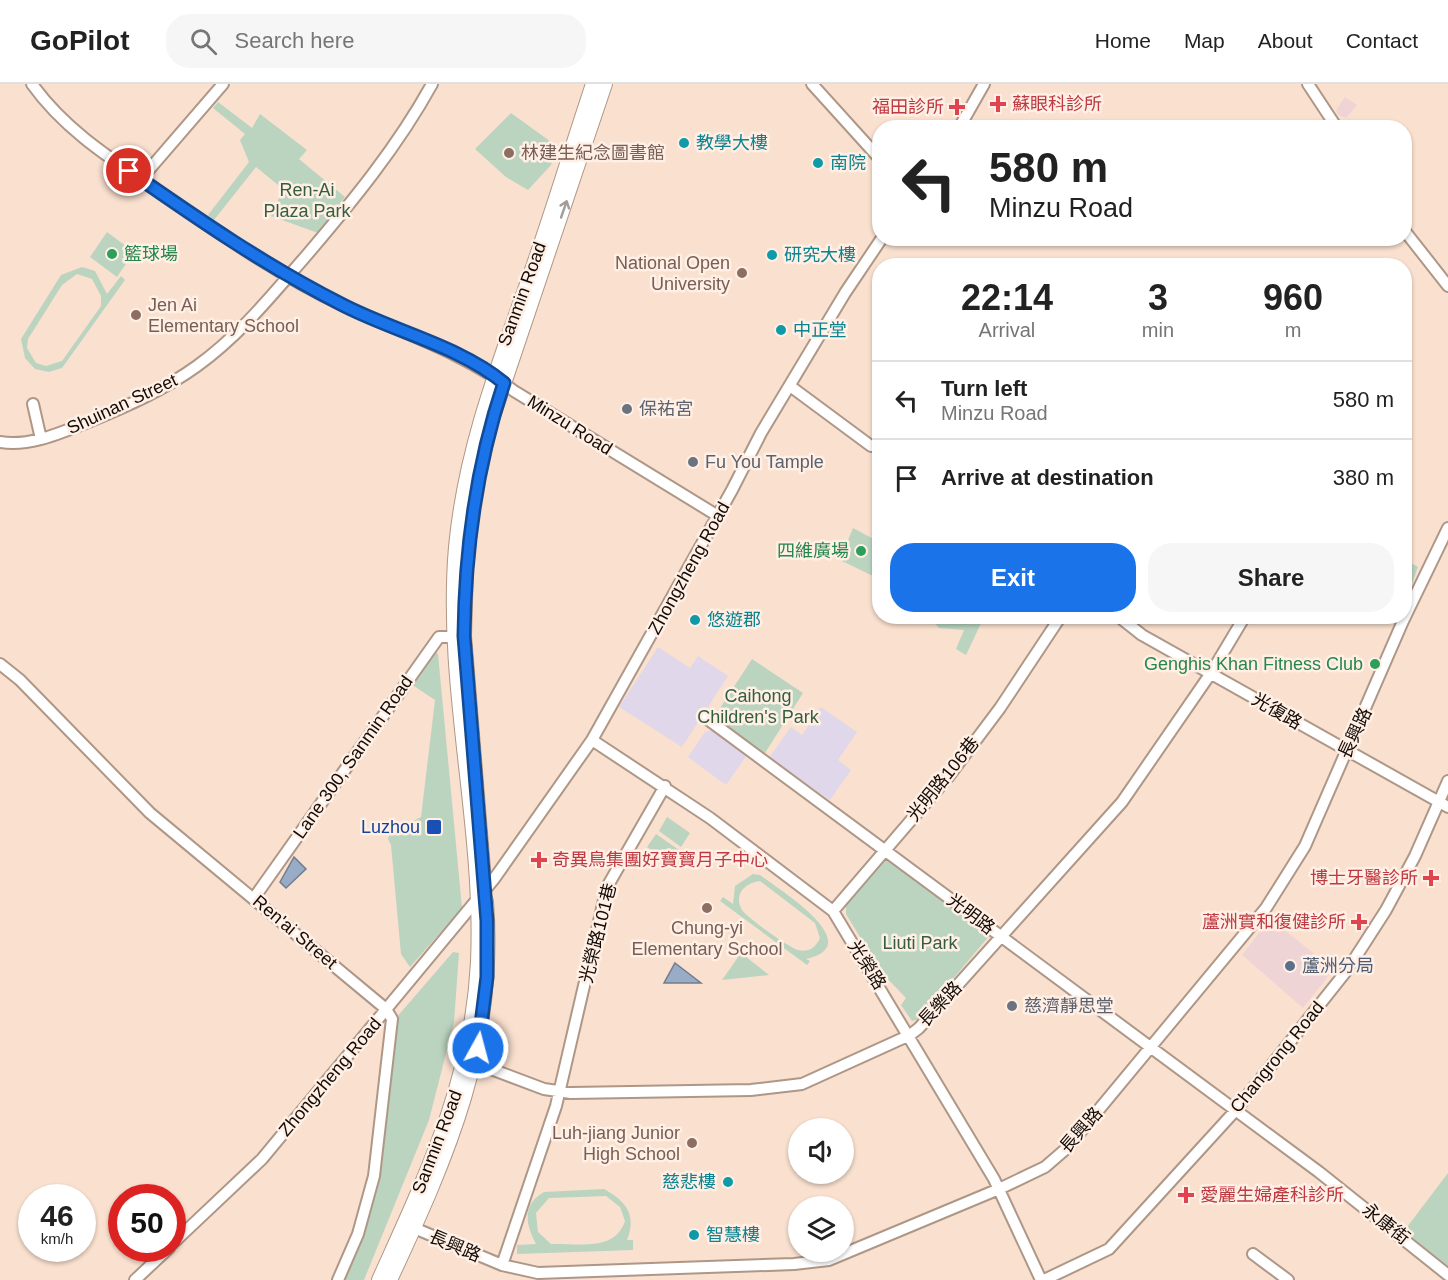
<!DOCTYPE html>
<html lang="en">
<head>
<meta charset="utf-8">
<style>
  body { margin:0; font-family:Helvetica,"Noto Sans TC",sans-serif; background:#f6f6f6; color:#222; height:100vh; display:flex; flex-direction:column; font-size:22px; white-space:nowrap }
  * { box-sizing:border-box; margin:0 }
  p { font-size:20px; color:#767676 }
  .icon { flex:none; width:33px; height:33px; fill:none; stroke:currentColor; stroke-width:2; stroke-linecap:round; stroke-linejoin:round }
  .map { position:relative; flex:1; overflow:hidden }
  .drawer { position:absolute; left:872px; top:174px; width:540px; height:366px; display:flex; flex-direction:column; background:#fff; border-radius:24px; box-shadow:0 2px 4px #0004 }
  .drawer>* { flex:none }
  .banner { position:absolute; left:872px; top:36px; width:540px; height:126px; border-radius:24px; box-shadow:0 2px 4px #0004; background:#fff; color:#222; overflow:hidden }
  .tools { position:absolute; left:788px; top:1034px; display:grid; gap:12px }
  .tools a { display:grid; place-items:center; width:66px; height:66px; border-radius:50%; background:#fff; box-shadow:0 2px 4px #0004; font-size:30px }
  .speed { position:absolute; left:18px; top:1100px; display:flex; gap:12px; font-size:30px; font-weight:700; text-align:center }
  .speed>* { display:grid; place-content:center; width:78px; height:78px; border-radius:50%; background:#fff; box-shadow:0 2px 4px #0004; line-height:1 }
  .speed small { font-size:15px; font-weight:400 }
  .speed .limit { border:9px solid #d22; background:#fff; color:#111 }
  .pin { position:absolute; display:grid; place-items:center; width:51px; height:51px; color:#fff; margin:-26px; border:3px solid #fff; border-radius:50%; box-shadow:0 2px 6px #0007 }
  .me { position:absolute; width:66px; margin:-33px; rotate:7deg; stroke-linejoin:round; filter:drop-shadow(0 0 4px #0008) }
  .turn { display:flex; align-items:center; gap:21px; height:126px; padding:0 18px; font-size:27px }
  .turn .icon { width:78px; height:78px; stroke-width:2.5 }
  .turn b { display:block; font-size:42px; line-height:51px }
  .eta { display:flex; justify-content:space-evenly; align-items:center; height:102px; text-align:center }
  .eta b { font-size:36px; font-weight:700; line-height:42px }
  .cta { display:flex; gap:12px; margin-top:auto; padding:12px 18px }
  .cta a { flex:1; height:69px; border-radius:24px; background:#1a73e8; color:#fff; font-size:24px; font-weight:700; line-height:69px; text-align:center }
  .cta a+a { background:#f6f6f6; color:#222 }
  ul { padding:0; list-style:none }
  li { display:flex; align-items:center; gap:18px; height:78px; padding:0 18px; border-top:2px solid #e0e0e0 }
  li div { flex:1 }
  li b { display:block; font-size:22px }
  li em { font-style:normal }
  header { display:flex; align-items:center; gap:36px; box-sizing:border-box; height:84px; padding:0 30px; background:#fff; border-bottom:2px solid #e0e0e0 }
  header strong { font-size:28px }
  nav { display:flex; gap:33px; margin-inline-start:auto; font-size:21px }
  .search { width:420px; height:54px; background:#f6f6f6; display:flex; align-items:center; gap:15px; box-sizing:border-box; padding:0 21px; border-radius:24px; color:#767676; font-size:22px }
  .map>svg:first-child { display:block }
  .commercial { fill:#efd4d5 }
  .industrial { fill:#e1d7eb }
  .green { fill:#bbd4c0; fill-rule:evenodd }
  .water { fill:#99acc5; stroke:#717c8c; stroke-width:1.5 }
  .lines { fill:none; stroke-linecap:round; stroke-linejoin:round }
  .minor-casing { stroke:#ae9787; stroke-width:14 }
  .major-casing { stroke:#ae9787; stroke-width:16 }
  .minor { stroke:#fff; stroke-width:10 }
  .major { stroke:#fff; stroke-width:14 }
  .oneway { stroke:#a19d9b }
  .route-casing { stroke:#114b97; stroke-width:15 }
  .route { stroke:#1a73e8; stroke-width:10 }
  .health-dot { fill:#e0444e; stroke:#ffefe5; stroke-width:2 }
  .culture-dot { fill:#0f9aa8; stroke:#ffefe5; stroke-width:2 }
  .education-dot { fill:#8d6e63; stroke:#ffefe5; stroke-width:2 }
  .leisure-dot { fill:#2e9e5b; stroke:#ffefe5; stroke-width:2 }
  .worship-dot { fill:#6b7280; stroke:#ffefe5; stroke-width:2 }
  .transit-dot { fill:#1a4fb4; stroke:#ffefe5; stroke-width:2 }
  .service-dot { fill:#5c6f8a; stroke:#ffefe5; stroke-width:2 }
  .labels { text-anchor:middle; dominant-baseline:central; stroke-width:5; stroke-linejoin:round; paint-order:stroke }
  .health-label { font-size:18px; fill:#be3a42; stroke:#ffefe5; text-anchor:start }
  .culture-label { font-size:18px; fill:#0d838f; stroke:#ffefe5; text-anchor:start }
  .education-label { font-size:18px; fill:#785e54; stroke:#ffefe5; text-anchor:start }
  .park-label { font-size:18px; fill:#345f3e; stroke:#ffefe5 }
  .leisure-label { font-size:18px; fill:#27864d; stroke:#ffefe5; text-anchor:end }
  .street-label { font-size:18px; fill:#130b06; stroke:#ffefe5 }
  .worship-label { font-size:18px; fill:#5b616d; stroke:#ffefe5; text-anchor:start }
  .transit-label { font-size:18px; fill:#164399; stroke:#ffefe5; text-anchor:end }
  .service-label { font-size:18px; fill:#4e5e75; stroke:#ffefe5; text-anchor:start }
</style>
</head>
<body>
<header>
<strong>GoPilot</strong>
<div class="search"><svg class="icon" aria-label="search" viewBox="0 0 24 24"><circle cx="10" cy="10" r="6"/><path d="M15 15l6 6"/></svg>Search here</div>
<nav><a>Home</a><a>Map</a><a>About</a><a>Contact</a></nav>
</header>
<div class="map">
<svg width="1448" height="1196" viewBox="0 0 1448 1196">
  <rect width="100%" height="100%" fill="#f9e0cf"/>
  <path class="commercial" d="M1345 13 1357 21 1346 34 1338 31 1336 26Z
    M1270 835 1334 885 1303 924 1242 871Z"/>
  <path class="industrial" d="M658 563 690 584 698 572 728 592 682 663 619 623Z
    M821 623 857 648 838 676 851 686 830 716 769 674 791 643 802 651Z
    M712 646 747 671 726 701 688 673 705 648Z"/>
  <path class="green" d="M218 18 252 44 260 30 307 66 299 75 345 113 318 149 271 132 283 105 256 83 214 136 208 131 249 78 240 56 245 50 213 24Z
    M511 29 558 63 551 81 528 106 506 93 475 65Z
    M107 148 134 168 117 193 90 173Z
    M82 183 95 187 107 210 121 192 125 196 62 284 49 288 35 285 25 274 21 255 61 191ZM77 190 92 195 101 212V222L62 277 46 282 36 279 27 264 28 255 62 201Z
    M853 444 879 458 877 494 840 476Z
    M1404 475 1418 483 1404 522Z
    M929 533H942C950 541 959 540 970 536L972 533H984L966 571 956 565 964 546 939 544Z
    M434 567 438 570 462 824 410 883 401 870 391 761 388 755 390 749 421 733 435 616 411 600Z
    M752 575 803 609 765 669 713 635Z
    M667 733 690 749 681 763 659 747Z
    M656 750 679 766 670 779 647 763Z
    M887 774 990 851 919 935 912 937 901 921 906 914 882 889 846 830V822Z
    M753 790 760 791C777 804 870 861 806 875L810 877 807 881 720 817 723 813 733 820 735 802ZM760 797 815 839 820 854C816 863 809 869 798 866 790 864 746 833 742 826 733 810 745 799 760 797Z
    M453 868 459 869 454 938 429 1036 364 1196H338L360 1143 396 934Z
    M741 869 769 891 722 896Z
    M1448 1089V1192L1401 1151Z
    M604 1105C626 1117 637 1131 627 1156H633V1166L517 1170V1161L536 1160C526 1141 521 1121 544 1108ZM606 1112 620 1123 625 1137C615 1168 578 1159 551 1160L538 1148 536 1129 549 1114Z"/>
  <path class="water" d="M294 773 306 785 286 804 280 798Z
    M675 879 701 899H664Z"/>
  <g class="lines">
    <g class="minor-casing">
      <path id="minor" d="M32 0C67 49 118 79 167 113 223 152 282 193 344 222 402 249 463 268 514 307L718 432
        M812 0 879 74
        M1308 0 1337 44
        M959 44 984 0
        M141 95 223 0
        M1404 146 1448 202
        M790 302 871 362
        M33 320 41 355
        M0 358C30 363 60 349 88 338 125 323 164 306 197 282 239 252 272 211 306 172 352 118 398 62 432 0
        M1118 532 1142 551 1448 723
        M0 580 20 596 150 729 386 925 392 935 374 1092 358 1150 338 1196
        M706 634 1319 1088 1448 1191
        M592 656 710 734 833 827 994 1095 1041 1196
        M254 814 439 553H461
        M833 827 949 692 1000 624 1061 532
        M475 979 544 1005 571 1009 751 1006 802 1000 910 951 919 944 1122 718 1211 589 1245 532
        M414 1144 502 1181 538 1189 794 1180 829 1176 999 1105 1045 1083 1067 1064 1266 824 1305 762 1403 537 1448 444
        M172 1160 262 1075 494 795 592 656 732 406 761 349 845 209 882 154
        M1253 1170 1288 1196
        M502 1181 556 1022 607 803 665 702
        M135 1196 169 1164
        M1044 1196 1109 1165 1235 1027 1348 885 1386 826 1415 772 1448 697"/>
    </g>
    <g class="major-casing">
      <path id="major" d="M484 798 464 552 466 482 474 411 490 341 605 0
        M379 1196C427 1089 472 998 478 878 484 740 444 602 456 463 465 366 499 279 531 189 553 126 572 63 593 0
        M390 1196C449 1069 497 961 486 817"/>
    </g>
    <use href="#minor" class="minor"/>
    <use href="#major" class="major"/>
  </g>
  <defs><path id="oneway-shaft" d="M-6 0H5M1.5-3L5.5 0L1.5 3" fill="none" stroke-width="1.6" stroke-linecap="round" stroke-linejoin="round" transform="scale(1.5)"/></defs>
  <use class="oneway" href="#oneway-shaft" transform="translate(564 125) rotate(-71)"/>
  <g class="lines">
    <g class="route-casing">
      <path id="route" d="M129 87C198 135 266 182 341 220 392 247 460 262 504 299 476 382 465 465 464 552L487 837V893L478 964"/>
    </g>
    <use href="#route" class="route"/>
  </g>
  <g class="health-dot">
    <path d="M995 11h6v6h6v6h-6v6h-6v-6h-6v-6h6z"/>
    <path d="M954 14h6v6h6v6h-6v6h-6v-6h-6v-6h6z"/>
    <path d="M536 767h6v6h6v6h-6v6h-6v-6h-6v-6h6z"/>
    <path d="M1428 785h6v6h6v6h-6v6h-6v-6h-6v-6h6z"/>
    <path d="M1356 829h6v6h6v6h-6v6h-6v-6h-6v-6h6z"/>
    <path d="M1183 1102h6v6h6v6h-6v6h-6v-6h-6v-6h6z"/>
  </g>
  <g class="culture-dot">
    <circle cx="684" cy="59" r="6"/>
    <circle cx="818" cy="79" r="6"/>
    <circle cx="772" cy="171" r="6"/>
    <circle cx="781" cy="246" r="6"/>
    <circle cx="695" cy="536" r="6"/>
    <circle cx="728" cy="1098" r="6"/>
    <circle cx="694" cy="1151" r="6"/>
  </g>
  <g class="education-dot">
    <circle cx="509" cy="69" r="6"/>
    <circle cx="742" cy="189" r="6"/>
    <circle cx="136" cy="231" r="6"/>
    <circle cx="707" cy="824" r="6"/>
    <circle cx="692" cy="1059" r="6"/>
  </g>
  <g class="leisure-dot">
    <circle cx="112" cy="170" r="6"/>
    <circle cx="861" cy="467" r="6"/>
    <circle cx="1375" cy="580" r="6"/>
  </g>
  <g class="worship-dot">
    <circle cx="627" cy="325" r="6"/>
    <circle cx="693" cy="378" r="6"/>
    <circle cx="1012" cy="922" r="6"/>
  </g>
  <rect class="transit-dot" x="426" y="735" width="16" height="16" rx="3"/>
  <circle class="service-dot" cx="1290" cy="882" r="6"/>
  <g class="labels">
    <g class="health-label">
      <text x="1012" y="20">蘇眼科診所</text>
      <text x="944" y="23" text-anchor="end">福田診所</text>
      <text x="552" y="776">奇異鳥集團好寶寶月子中心</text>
      <text x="1418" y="794" text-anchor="end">博士牙醫診所</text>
      <text x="1346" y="838" text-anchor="end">蘆洲實和復健診所</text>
      <text x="1200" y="1111">愛麗生婦產科診所</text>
    </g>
    <g class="culture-label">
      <text x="696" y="59">教學大樓</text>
      <text x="830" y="79">南院</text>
      <text x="784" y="171">研究大樓</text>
      <text x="793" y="246">中正堂</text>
      <text x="707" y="536">悠遊郡</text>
      <text x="716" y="1098" text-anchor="end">慈悲樓</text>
      <text x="706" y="1151">智慧樓</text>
    </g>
    <g class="education-label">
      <text x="521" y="69">林建生紀念圖書館</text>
      <text x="730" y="179" text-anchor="end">National Open<tspan x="730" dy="21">University</tspan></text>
      <text x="148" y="221">Jen Ai<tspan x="148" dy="21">Elementary School</tspan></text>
      <text x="707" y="844" text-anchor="middle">Chung-yi<tspan x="707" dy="21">Elementary School</tspan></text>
      <text x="680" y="1049" text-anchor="end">Luh-jiang Junior<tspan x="680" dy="21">High School</tspan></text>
    </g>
    <g class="park-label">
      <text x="307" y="106">Ren-Ai<tspan x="307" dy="21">Plaza Park</tspan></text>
      <text x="758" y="612">Caihong<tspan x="758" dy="21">Children's Park</tspan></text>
      <text x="920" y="859">Liuti Park</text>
    </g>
    <g class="leisure-label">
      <text x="124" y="170" text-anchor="start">籃球場</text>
      <text x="849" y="467">四維廣場</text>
      <text x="1363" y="580">Genghis Khan Fitness Club</text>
    </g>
    <g class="street-label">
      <text transform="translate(522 210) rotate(-70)">Sanmin Road</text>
      <text transform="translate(122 320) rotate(-25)">Shuinan Street</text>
      <text transform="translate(570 341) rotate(32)">Minzu Road</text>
      <text transform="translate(689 484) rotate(-61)">Zhongzheng Road</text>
      <text transform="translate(1277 627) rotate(30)">光復路</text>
      <text transform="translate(1355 649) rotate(-65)">長興路</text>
      <text transform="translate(353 673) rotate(-55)">Lane 300, Sanmin Road</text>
      <text transform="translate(943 695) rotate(-51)">光明路106巷</text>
      <text transform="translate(971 830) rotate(37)">光明路</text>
      <text transform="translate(295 848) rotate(40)">Ren'ai Street</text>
      <text transform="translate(598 849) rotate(-76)">光榮路101巷</text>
      <text transform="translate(867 881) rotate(58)">光榮路</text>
      <text transform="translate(940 920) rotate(-47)">長樂路</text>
      <text transform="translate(1277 973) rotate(-51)">Changrong Road</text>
      <text transform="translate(330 993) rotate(-50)">Zhongzheng Road</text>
      <text transform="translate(1081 1046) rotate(-49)">長興路</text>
      <text transform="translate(437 1058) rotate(-69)">Sanmin Road</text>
      <text transform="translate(1386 1140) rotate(38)">永康街</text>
      <text transform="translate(455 1162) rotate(23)">長興路</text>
    </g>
    <g class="worship-label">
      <text x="639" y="325">保祐宮</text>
      <text x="705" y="378">Fu You Tample</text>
      <text x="1024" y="922">慈濟靜思堂</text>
    </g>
    <g class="transit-label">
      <text x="420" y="743">Luzhou</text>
    </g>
    <g class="service-label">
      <text x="1302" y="882">蘆洲分局</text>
    </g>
  </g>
</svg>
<div class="tools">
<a><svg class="icon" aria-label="sound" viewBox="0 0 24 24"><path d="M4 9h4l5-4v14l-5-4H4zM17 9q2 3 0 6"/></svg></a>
<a><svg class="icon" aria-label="layers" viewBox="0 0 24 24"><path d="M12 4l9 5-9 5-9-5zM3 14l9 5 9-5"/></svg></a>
</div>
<div class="speed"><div>46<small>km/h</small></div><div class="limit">50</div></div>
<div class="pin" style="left:129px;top:87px;background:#d93025"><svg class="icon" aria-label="arrive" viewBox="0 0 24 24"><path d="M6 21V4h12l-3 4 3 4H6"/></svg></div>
<svg class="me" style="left:478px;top:964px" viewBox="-20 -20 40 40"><circle r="17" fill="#1a73e8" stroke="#fff" stroke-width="3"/><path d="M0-11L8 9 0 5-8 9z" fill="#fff"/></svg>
<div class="banner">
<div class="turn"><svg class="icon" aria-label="left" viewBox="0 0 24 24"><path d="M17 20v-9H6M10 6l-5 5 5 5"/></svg><div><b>580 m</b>Minzu Road</div></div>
</div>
<section class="drawer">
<div class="eta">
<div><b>22:14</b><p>Arrival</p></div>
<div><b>3</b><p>min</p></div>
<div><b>960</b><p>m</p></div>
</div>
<ul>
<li><svg class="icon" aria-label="left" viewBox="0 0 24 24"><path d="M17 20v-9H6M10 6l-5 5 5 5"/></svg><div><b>Turn left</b><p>Minzu Road</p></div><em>580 m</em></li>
<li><svg class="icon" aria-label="arrive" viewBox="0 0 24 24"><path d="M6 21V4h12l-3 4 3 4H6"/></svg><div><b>Arrive at destination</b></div><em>380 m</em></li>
</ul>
<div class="cta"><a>Exit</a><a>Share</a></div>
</section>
</div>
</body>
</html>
